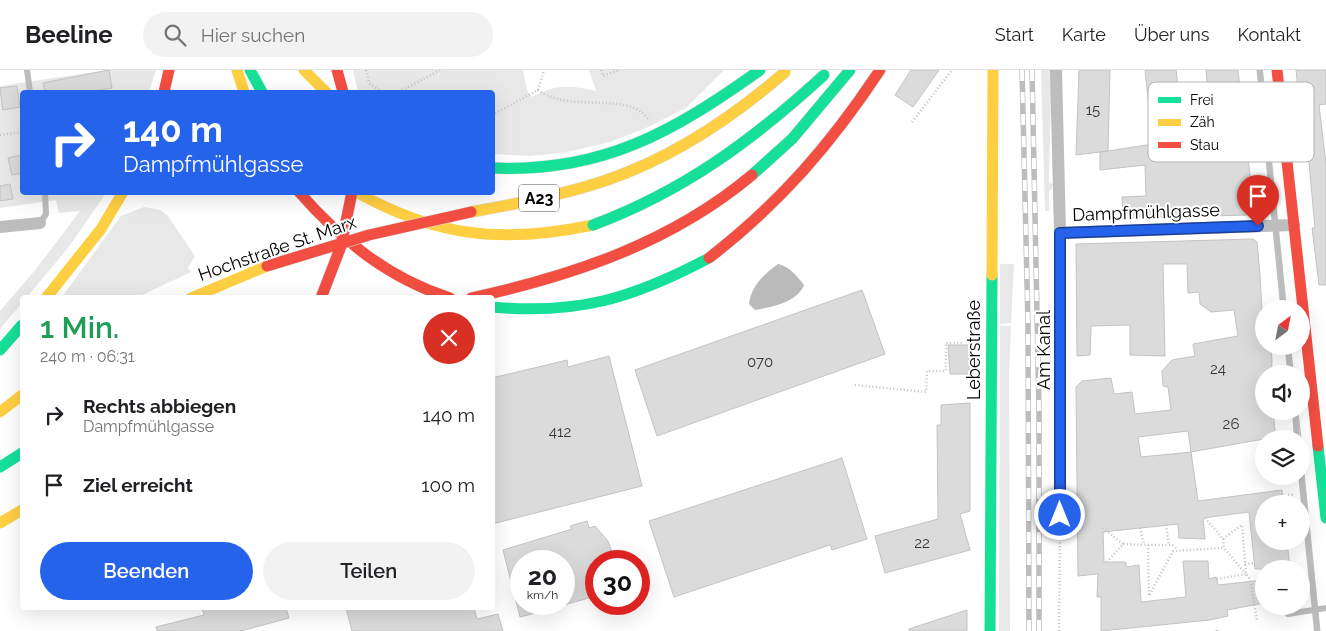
<!DOCTYPE html>
<html lang="de">
<head>
<meta charset="utf-8">
<style>
  body { margin:0; font-family:Raleway,sans-serif; background:#f2f2f2; color:#202124; height:100vh; display:flex; flex-direction:column; font-size:19px; white-space:nowrap }
  * { box-sizing:border-box; margin:0 }
  p { font-size:16px; color:#757577 }
  .icon { flex:none; width:28px; height:28px; fill:none; stroke:currentColor; stroke-width:2; stroke-linecap:round; stroke-linejoin:round }
  .map { position:relative; flex:1; overflow:hidden }
  .details { position:absolute; left:20px; top:225px; width:475px; height:315px; display:flex; flex-direction:column; background:#fff; border-radius:5px; box-shadow:0 5px 20px #0002 }
  .details>* { flex:none }
  .banner { position:absolute; left:20px; top:20px; width:475px; height:105px; border-radius:5px; box-shadow:0 5px 20px #0002; background:#2563eb; color:#fff; overflow:hidden }
  .needle { width:32px; rotate:32deg }
  .controls { position:absolute; left:1255px; top:230px; display:grid; gap:10px }
  .controls a { display:grid; place-items:center; width:55px; height:55px; border-radius:50%; background:#fff; box-shadow:0 5px 20px #0002; font-size:25px }
  .speed { position:absolute; left:510px; top:480px; display:flex; gap:10px; font-size:25px; font-weight:700; text-align:center }
  .speed>* { display:grid; place-content:center; width:65px; height:65px; border-radius:50%; background:#fff; box-shadow:0 5px 20px #0002; line-height:1 }
  .speed small { font-size:12px; font-weight:400 }
  .speed .limit { border:8px solid #d22; background:#fff; color:#111 }
  .pin { position:absolute; display:grid; place-items:center; width:42px; height:42px; color:#fff; margin:-51px -21px; border-radius:50% 50% 50% 0; rotate:-45deg; box-shadow:0 0 5px #0007 }
  .pin .icon { rotate:45deg }
  .me { position:absolute; width:55px; margin:-28px; rotate:0deg; stroke-linejoin:round; filter:drop-shadow(0 0 4px #0008) }
  .turn { display:flex; align-items:center; gap:18px; height:105px; padding:0 20px; font-size:22px }
  .turn .icon { width:65px; height:65px; stroke-width:2.5 }
  .turn b { display:block; font-size:35px; line-height:42px }
  .round { display:grid; place-items:center; flex:none; width:52px; height:52px; border-radius:26px; background:#f2f2f2 }
  .head { display:flex; align-items:center; justify-content:space-between; height:85px; padding:0 20px }
  h1 { font-size:30px; font-weight:600; line-height:38px; color:#1e9e55 }
  .primary-button { display:flex; gap:10px; margin-top:auto; padding:10px 20px }
  .primary-button a { flex:1; height:58px; border-radius:30px; background:#2563eb; color:#fff; font-size:20px; font-weight:600; line-height:58px; text-align:center }
  .primary-button a+a { background:#f2f2f2; color:#202124 }
  ul { padding:0; list-style:none }
  li { display:flex; align-items:center; gap:15px; height:70px; padding:0 20px }
  li div { flex:1 }
  li b { display:block; font-size:19px }
  li em { font-style:normal }
  header { display:flex; align-items:center; gap:30px; box-sizing:border-box; height:70px; padding:0 25px; background:#fff; border-bottom:1px solid #e0e0e0 }
  header strong { font-size:24px }
  nav { display:flex; gap:28px; margin-inline-start:auto; font-size:18px }
  .search { width:350px; height:45px; background:#f2f2f2; display:flex; align-items:center; gap:12px; box-sizing:border-box; padding:0 18px; border-radius:28px; color:#757577; font-size:19px }
  .map>svg:first-child { display:block }
  .green { fill:#e8e8e8 }
  .water { fill:#bababa }
  .building { fill:#dbdbdb; stroke:#c3c3c3; fill-rule:evenodd }
  .lines { fill:none; stroke-linecap:round; stroke-linejoin:round }
  .path { stroke:#c2c2c2; stroke-width:2.5; stroke-dasharray:1 2.5; stroke-linecap:butt }
  .lane { stroke:#bdbdbd; stroke-width:6 }
  .street { stroke:#bdbdbd; stroke-width:12 }
  .fast { stroke:#16e098; stroke-width:11 }
  .slow { stroke:#ffcf43; stroke-width:11 }
  .jam { stroke:#f24e42; stroke-width:11 }
  .tram { stroke:#bdbdbd; stroke-width:1 }
  .rail-casing { stroke:#bdbdbd; stroke-width:5.5 }
  .rail { stroke:#fff; stroke-width:4; stroke-dasharray:11; stroke-linecap:butt }
  .fast-bridge-casing { stroke:#dbdbdb; stroke-width:12; stroke-linecap:butt }
  .slow-bridge-casing { stroke:#dbdbdb; stroke-width:12; stroke-linecap:butt }
  .jam-bridge-casing { stroke:#dbdbdb; stroke-width:12; stroke-linecap:butt }
  .fast-bridge { stroke:#16e098; stroke-width:11 }
  .slow-bridge { stroke:#ffcf43; stroke-width:11 }
  .jam-bridge { stroke:#f24e42; stroke-width:11 }
  .route-casing { stroke:#184099; stroke-width:12 }
  .route { stroke:#2563eb; stroke-width:9 }
  .labels { text-anchor:middle; dominant-baseline:central; stroke-width:4; stroke-linejoin:round; paint-order:stroke }
  .number-label { font-size:15px; fill:#373737 }
  .shield { fill:#fff; stroke:#4c4c4c; stroke-width:1 }
  .shield-label { font-size:16px; font-weight:bold; fill:#000 }
  .street-label { font-size:18px; fill:#000; stroke:#fff }
  .key { fill:#fff; stroke:#b2b2b2; stroke-width:1 }
  .key-label { font-size:14px; fill:#000 }
</style>
</head>
<body>
<header>
<strong>Beeline</strong>
<div class="search"><svg class="icon" aria-label="search" viewBox="0 0 24 24"><circle cx="10" cy="10" r="6"/><path d="M15 15l6 6"/></svg>Hier suchen</div>
<nav><a>Start</a><a>Karte</a><a>Über uns</a><a>Kontakt</a></nav>
</header>
<div class="map">
<svg width="1326" height="561" viewBox="0 0 1326 561">
  <rect width="100%" height="100%" fill="#fff"/>
  <path class="green" d="M107 0H156L149 22H22V122L106 123 68 178 27 227 22 228V233L0 259V241L36 199 80 141 59 143 56 130 0 138V16Z
    M353 0H523L527 20 532 27C555 14 572 15 596 21L589 0H724L686 38 646 58 610 72 563 83 529 86 493 84 492 22H358Z
    M1041 0H1052L1049 103V113L1053 114 1052 119 1049 121V141H1045Z
    M144 137 160 140 167 145 195 186 188 198 191 202 138 227 61 228 121 146Z
    M1000 194H1014L1011 253 1000 254Z
    M1000 256H1011L1009 305 1010 561H999Z"/>
  <path class="water" d="M778 194C790 197 796 205 804 215 797 233 771 237 755 240L749 234C751 216 764 204 778 194Z"/>
  <path class="building" d="M109 0 112 18 86 22H45L43 13Z
    M911 0H939L913 37 895 25Z
    M1079 0H1110L1108 81 1153 74 1145 0H1176L1185 70 1212 66 1206 0H1238L1254 141 1249 145 1123 148 1122 127 1146 126 1145 95 1100 100V82L1108 81 1076 85Z
    M1296 0H1326V34L1319 35 1326 94V215H1319L1312 158H1315L1304 38 1300 39Z
    M17 16 20 37 3 40 0 18Z
    M21 85 22 103 12 105 8 88Z
    M10 114 13 129 0 131V116Z
    M1253 169 1257 172 1260 205 1264 276H1271L1272 292 1271 304H1264V341H1273L1276 369H1264L1191 382 1198 431 1282 420 1283 434H1264V471H1287L1290 499H1255L1249 442 1203 448 1205 469 1179 468 1178 454 1103 462 1104 492H1126V497L1139 495 1141 532 1186 527 1183 491H1208L1209 509 1216 507 1218 515 1264 510V533L1227 540 1228 546 1210 550 1101 561V527H1097L1098 504 1078 506 1076 317 1082 311 1111 308 1114 324 1132 322 1135 344 1171 340 1168 317 1163 316 1162 301 1172 290 1195 286 1193 274 1238 266 1234 240 1211 242 1200 234 1199 222 1188 223 1187 194H1163L1165 286 1130 285V255L1091 256 1090 285 1077 286 1076 174ZM1188 361 1191 382 1141 387 1138 367Z
    M862 220 885 284 657 366 635 300Z
    M948 275H970L969 304H950Z
    M609 286 642 416 492 454V308L567 290 568 297Z
    M970 333V441L960 444 970 480 885 503 875 466 938 449 937 355H941V335Z
    M842 388 867 469 832 480 830 475 674 527 649 451Z
    M587 451 589 458 595 456 608 471 612 482 635 491H596V526L564 535V491H521V534H557L558 537 520 547 503 480 572 459 570 456Z
    M202 538H286L289 548 241 561H157L156 557 204 545Z
    M346 538H474L477 549 498 544 503 561H352Z
    M967 540V561H909V559Z"/>
  <g class="lines">
    <path class="path" d="M366 0 369 13 382 22
      M601 0 603 6 619 0
      M538 20C570 44 627 20 648 49
      M399 22 440 0
      M492 45 538 20 544 0
      M912 52 952 0
      M0 65 22 62
      M855 315 926 322 927 301H946V273H964
      M1288 425H1295
      M1205 448 1223 469 1242 455 1246 504 1250 509 1257 551
      M1166 455 1169 475
      M1103 458 1123 474
      M1140 458 1144 474
      M1223 469 1224 478 1245 503
      M1148 475H1172L1178 479
      M1107 492 1123 474 1148 475 1149 526 1173 481 1224 478
      M1245 494 1254 493
      M1217 509 1246 504
      M1217 560V561
      M1059 561 1060 458"/>
    <path class="lane" d="M27 0 30 22
      M1260 0 1284 239
      M40 153 46 144 45 122
      M1288 276 1291 304
      M1295 341 1297 369
      M1301 404 1317 561
      M1288 544 1326 538"/>
    <path class="street" d="M1056 0 1060 163V445
      M0 157 40 153
      M1060 163 1294 155"/>
    <path class="fast" d="M250 0 262 22
      M492 237C578 245 634 228 709 188
      M0 280 22 255
      M1318 376 1326 448
      M0 397 22 383
      M990 561 992 205"/>
    <path class="slow" d="M237 0 244 22
      M304 0 326 22
      M356 122C437 167 502 174 593 155
      M992 205 993 0
      M46 228 101 159 123 122
      M191 228 267 196
      M0 342 22 325
      M0 453 22 440"/>
    <path class="jam" d="M337 0 343 22
      M1277 0 1318 376
      M164 22 169 0
      M299 122C341 170 388 208 450 228"/>
    <path class="tram" d="M1257 0 1281 239
      M1285 276 1288 304
      M1298 341 1301 369
      M1301 373 1320 561"/>
    <g class="rail-casing">
      <path id="rail" d="M1022 0 1028 254 1029 561
        M1032 0 1039 341V561"/>
    </g>
    <use href="#rail" class="rail"/>
    <g class="fast-bridge-casing">
      <path id="fast-bridge" d="M492 98C602 103 673 62 760 0
        M752 105 792 69 850 0
        M593 155C684 121 753 70 824 5"/>
    </g>
    <g class="slow-bridge-casing">
      <path id="slow-bridge" d="M471 142C517 134 563 125 607 110 674 87 732 48 785 2"/>
    </g>
    <g class="jam-bridge-casing">
      <path id="jam-bridge" d="M709 188C780 133 831 74 880 0
        M267 196 369 165 471 142
        M321 228 341 176 352 122
        M471 228C572 206 671 173 752 105"/>
    </g>
    <use href="#fast-bridge" class="fast-bridge"/>
    <use href="#slow-bridge" class="slow-bridge"/>
    <use href="#jam-bridge" class="jam-bridge"/>
  </g>
  <g class="lines">
    <g class="route-casing">
      <path id="route" d="M1060 445V163L1258 156"/>
    </g>
    <use href="#route" class="route"/>
  </g>
  <g class="labels">
    <g class="number-label">
      <text x="1093" y="40">15</text>
      <text x="760" y="292">070</text>
      <text x="1218" y="299">24</text>
      <text x="1231" y="354">26</text>
      <text x="560" y="362">412</text>
      <text x="922" y="473">22</text>
    </g>
    <rect class="shield" x="519" y="114.5" width="40" height="27" rx="4"/>
    <g class="shield-label">
      <text x="539" y="128">A23</text>
    </g>
    <g class="street-label">
      <text transform="translate(1146 142) rotate(-2)">Dampfmühlgasse</text>
      <text transform="translate(277 178) rotate(-19)">Hochstraße St. Marx</text>
      <text transform="translate(973 280) rotate(-90)">Leberstraße</text>
      <text transform="translate(1043 280) rotate(-90)">Am Kanal</text>
    </g>
  </g>
  <rect x="1148" y="12" width="166" height="80" rx="8" class="key"/>
  <rect x="1158" y="27" width="23" height="6" fill="#16e098"/>
  <rect x="1158" y="49" width="23" height="7" fill="#ffcf43"/>
  <rect x="1158" y="72" width="23" height="6" fill="#f24e42"/>
  <g class="key-label">
    <text x="1190" y="35">Frei</text>
    <text x="1190" y="57">Zäh</text>
    <text x="1190" y="80">Stau</text>
  </g>
</svg>
<div class="controls">
<a><svg class="needle" viewBox="-14 -14 28 28"><path d="M0-13l5 13h-10z" fill="#e53935"/><path d="M0 13l5-13h-10z" fill="#757577"/></svg></a>
<a><svg class="icon" aria-label="sound" viewBox="0 0 24 24"><path d="M4 9h4l5-4v14l-5-4H4zM17 9q2 3 0 6"/></svg></a>
<a><svg class="icon" aria-label="layers" viewBox="0 0 24 24"><path d="M12 4l9 5-9 5-9-5zM3 14l9 5 9-5"/></svg></a>
<a>+</a>
<a>−</a>
</div>
<div class="speed"><div>20<small>km/h</small></div><div class="limit">30</div></div>
<div class="pin" style="left:1258px;top:156px;background:#d93025"><svg class="icon" aria-label="arrive" viewBox="0 0 24 24"><path d="M6 21V4h12l-3 4 3 4H6"/></svg></div>
<svg class="me" style="left:1060px;top:445px" viewBox="-20 -20 40 40"><circle r="17" fill="#2563eb" stroke="#fff" stroke-width="3"/><path d="M0-11L8 9 0 5-8 9z" fill="#fff"/></svg>
<div class="banner">
<div class="turn"><svg class="icon" aria-label="right" viewBox="0 0 24 24"><path d="M7 20v-9h11M14 6l5 5-5 5"/></svg><div><b>140 m</b>Dampfmühlgasse</div></div>
</div>
<section class="details">
<div class="head"><div><h1>1 Min.</h1><p>240 m · 06:31</p></div><a class="round" style="background:#d93025;color:#fff"><svg class="icon" aria-label="close" viewBox="0 0 24 24"><path d="M6 6l12 12M18 6L6 18"/></svg></a></div>
<ul>
<li><svg class="icon" aria-label="right" viewBox="0 0 24 24"><path d="M7 20v-9h11M14 6l5 5-5 5"/></svg><div><b>Rechts abbiegen</b><p>Dampfmühlgasse</p></div><em>140 m</em></li>
<li><svg class="icon" aria-label="arrive" viewBox="0 0 24 24"><path d="M6 21V4h12l-3 4 3 4H6"/></svg><div><b>Ziel erreicht</b></div><em>100 m</em></li>
</ul>
<div class="primary-button"><a>Beenden</a><a>Teilen</a></div>
</section>
</div>
</body>
</html>
